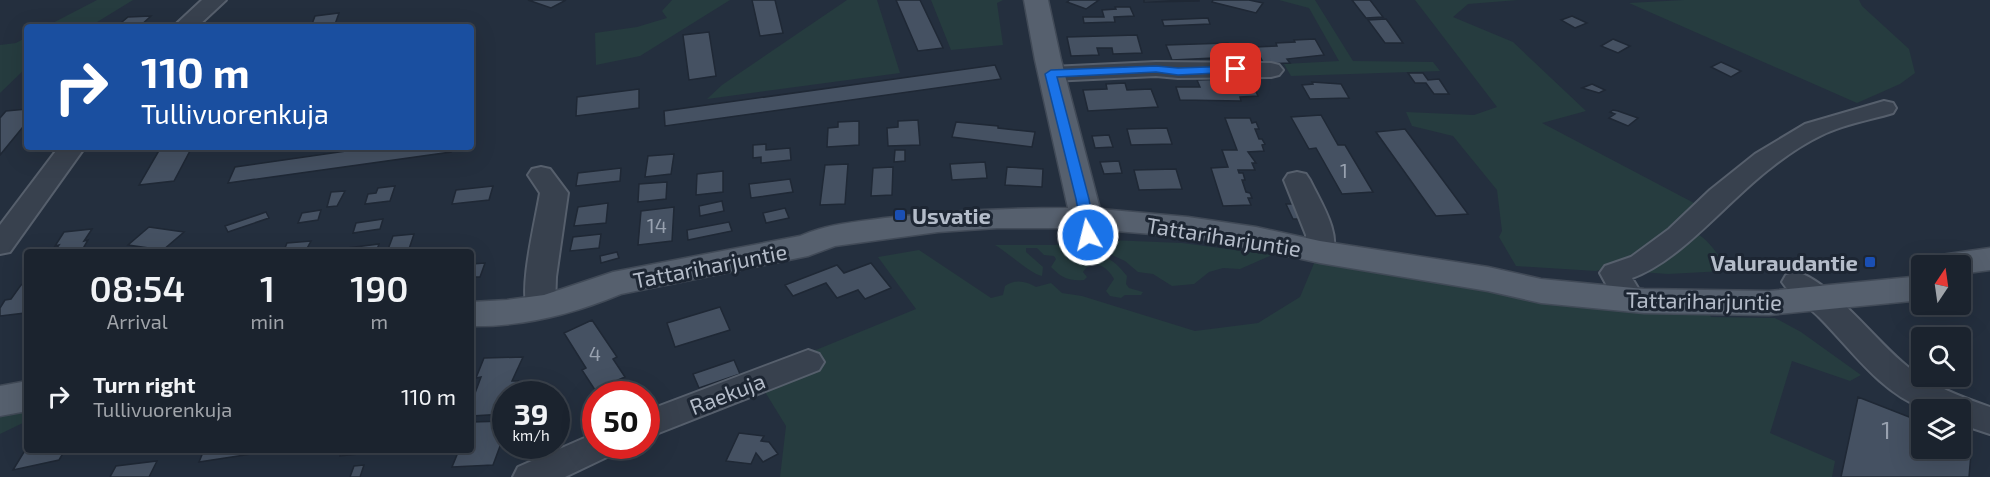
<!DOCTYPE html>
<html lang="en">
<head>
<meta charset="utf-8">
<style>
  body { margin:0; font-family:"Exo 2",sans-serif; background:#282f3a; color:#f1f3f6; height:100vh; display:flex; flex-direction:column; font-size:22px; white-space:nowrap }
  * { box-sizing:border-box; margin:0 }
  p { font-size:20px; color:#a0a4aa }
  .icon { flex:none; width:33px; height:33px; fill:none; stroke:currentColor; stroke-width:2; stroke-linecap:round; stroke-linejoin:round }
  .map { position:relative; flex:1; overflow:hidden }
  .drawer { position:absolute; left:24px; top:249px; width:450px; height:204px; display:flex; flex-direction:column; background:#1b232e; border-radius:6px; box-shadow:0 6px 24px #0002,0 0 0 2px #39404a }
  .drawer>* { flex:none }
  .top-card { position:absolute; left:24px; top:24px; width:450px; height:126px; border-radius:6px; box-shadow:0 6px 24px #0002,0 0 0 2px #39404a; background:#1a4fa0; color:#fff; overflow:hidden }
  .needle { width:39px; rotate:13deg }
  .buttons { position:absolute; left:1911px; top:255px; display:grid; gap:12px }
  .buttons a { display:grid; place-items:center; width:60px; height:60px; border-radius:6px; background:#1b232e; box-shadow:0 6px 24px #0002,0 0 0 2px #39404a; font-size:30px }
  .speed { position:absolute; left:492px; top:381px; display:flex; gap:12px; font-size:30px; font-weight:700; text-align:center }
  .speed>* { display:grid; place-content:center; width:78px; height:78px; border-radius:50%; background:#1b232e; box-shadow:0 6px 24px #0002,0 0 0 2px #39404a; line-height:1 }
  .speed small { font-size:15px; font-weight:400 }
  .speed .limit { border:9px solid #d22; background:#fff; color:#111 }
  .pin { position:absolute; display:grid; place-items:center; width:51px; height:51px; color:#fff; margin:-26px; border-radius:12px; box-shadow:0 3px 9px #0006 }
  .me { position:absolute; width:66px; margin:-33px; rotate:352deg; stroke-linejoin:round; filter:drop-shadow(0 0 4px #0008) }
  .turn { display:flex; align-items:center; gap:21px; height:126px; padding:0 18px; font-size:27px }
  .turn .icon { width:78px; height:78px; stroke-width:2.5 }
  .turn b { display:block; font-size:42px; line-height:51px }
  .eta { display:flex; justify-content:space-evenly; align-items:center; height:102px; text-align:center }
  .eta b { font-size:36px; font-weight:600; line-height:42px }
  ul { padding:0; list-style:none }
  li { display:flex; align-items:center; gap:18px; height:90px; padding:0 18px }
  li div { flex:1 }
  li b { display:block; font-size:22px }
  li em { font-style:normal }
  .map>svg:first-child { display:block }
  .green { fill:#263c3f }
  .building { fill:#455162; stroke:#1f2835; stroke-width:1.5 }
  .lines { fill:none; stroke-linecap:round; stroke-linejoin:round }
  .minor-casing { stroke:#565f6c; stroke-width:4 }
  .major-casing { stroke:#414a57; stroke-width:3 }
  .minor { fill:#38414e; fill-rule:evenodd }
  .major { fill:#56606e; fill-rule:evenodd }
  .route { fill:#1a73e8; stroke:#114b97; stroke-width:1.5 }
  .transit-dot { fill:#1a4fb4; stroke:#1d2633; stroke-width:2 }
  .labels { text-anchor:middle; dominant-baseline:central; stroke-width:6; stroke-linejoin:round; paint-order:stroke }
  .number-label { font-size:20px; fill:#98a1af }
  .poi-label { font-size:22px; font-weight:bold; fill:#b4bcc9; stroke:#1d2633; text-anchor:start }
  .street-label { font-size:22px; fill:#b4bcc9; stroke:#1d2633 }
  .near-number-label { font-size:24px; fill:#98a1af }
</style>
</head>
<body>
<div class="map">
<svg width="1990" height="477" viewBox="0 0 1990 477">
  <rect width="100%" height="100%" fill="#242f3e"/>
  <path class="green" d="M97 0H133L89 27H45Z
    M672 0H730L640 56 596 65 595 33 637 27 667 18 662 11Z
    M847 0H877L900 73 707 99 722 85Z
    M931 0H1003L997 3 1003 45 951 50Z
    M1279 0H1315L1353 61 1433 62 1440 71 1291 76 1284 64 1339 61 1309 8Z
    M1415 0H1518L1468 4 1453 17 1513 42 1586 111 1542 123 1694 203 1686 220 1641 258 1596 271 1516 266 1499 237 1502 231 1497 190 1453 136 1412 126 1406 112 1474 115 1497 107Z
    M1684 0H1859L1862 6 1909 49 1915 73 1900 84 1857 103 1629 3Z
    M27 37V67L0 93V45L16 43Z
    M1693 232C1705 235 1720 256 1726 268L1724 271 1668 274 1640 272Z
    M1086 239 1182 243 1272 255 1240 269 1223 268 1209 272 1194 284 1172 286 1153 274 1138 272 1125 261 1092 246 1071 247C1078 256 1098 253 1109 259 1116 263 1122 270 1127 276L1126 284 1129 288 1143 292 1141 295H1125L1121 298 1110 296 1106 291 1114 279C1107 266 1092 257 1083 272L1087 277 1084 280C1068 281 1062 278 1051 267L1056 259 1054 256 1044 255 1037 248H1026V252L1043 267 1042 276C1031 274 1007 252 995 245H1055Z
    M919 250 991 298 1003 295 1005 286C1015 279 1026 281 1036 287L1051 283 1062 293 1082 296 1195 331 1258 323 1300 297 1315 261 1704 306 1711 317 1775 318 1801 332 1861 375 1850 381 1792 361 1770 433 1835 461 1832 477H780L786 426 762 387 811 352 916 309 878 257Z
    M27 412V421L0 434V415Z"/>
  <path class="building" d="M528 0H566L551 8Z
    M752 0H775L783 33 760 36Z
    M896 0H920L943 48 918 51Z
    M1070 0H1099L1086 9 1067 2Z
    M1144 0H1199V1L1144 2Z
    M1213 0H1249L1263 3 1256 13 1212 2Z
    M1352 0H1370L1383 17 1366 18Z
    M1115 7H1130L1134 16 1114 17 1115 22 1084 23 1083 17H1104L1102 10 1116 9Z
    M339 13 334 27H311L315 16Z
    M151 16 139 27H116L128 17Z
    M1572 16 1587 23 1575 28 1561 20Z
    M1208 18 1210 24 1164 26 1162 20Z
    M1386 19 1389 23 1403 43H1385L1368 20Z
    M709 32 716 76 689 80 683 35Z
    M1137 35 1142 53 1113 54 1112 48H1097L1099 55 1071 56 1067 37Z
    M1315 39 1324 55 1287 59 1290 63 1264 64 1255 47 1277 46 1276 43 1295 42 1294 40Z
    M1613 39 1630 46 1618 53 1601 46Z
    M1228 43 1235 57 1172 60 1166 45Z
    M1721 62 1741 71 1731 77 1711 67Z
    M995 65 1001 79 665 126 664 111Z
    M1408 73H1423L1428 80 1439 79 1449 94H1434L1426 83H1415Z
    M1225 79 1228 86 1253 85 1258 96 1240 97 1241 101 1180 100 1176 87H1200L1197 80Z
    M1312 82 1341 84 1349 98 1310 99 1302 85 1313 84Z
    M1125 83 1127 90 1151 89 1158 107 1088 111 1083 90 1107 89 1106 84Z
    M1592 84 1605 90 1599 93 1582 88Z
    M639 89V108L576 116 577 97Z
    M27 109V122L0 155V118L6 111Z
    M1613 110 1618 111 1638 118 1628 126 1609 118 1615 114 1610 112Z
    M1321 115 1338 145H1345L1373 192 1342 194 1316 148 1309 149 1291 117Z
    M1225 118H1250L1252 123 1256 122 1259 129H1255L1259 139H1262L1265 144 1262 145 1264 151 1248 152 1256 163H1252L1255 170H1238L1239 173H1243L1245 180H1242L1246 192 1250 193 1252 198H1248L1251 205 1223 206 1211 168 1228 167 1222 150H1237Z
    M918 120 920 145 888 146 887 128 898 127V121Z
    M859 121V145L827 147 828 128 838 127V122Z
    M956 122 998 126V128L1035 132 1032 147 952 137Z
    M1167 128 1172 144 1131 145 1127 129Z
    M1405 129 1468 214 1436 216 1376 132Z
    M1109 135 1113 147 1095 148 1092 136Z
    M766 144V150L790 148 791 160 761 163V157L753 158V145Z
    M161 147H192L174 181 139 185Z
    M374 147H452L451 152 228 183 235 167Z
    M895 150H905V161L894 162Z
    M674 154 671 174 645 177 648 156Z
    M1119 161 1122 173 1104 174 1100 162Z
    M985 162 987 178 952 180 950 164Z
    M848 164 845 204 820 205 825 165Z
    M893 167 892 195 871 196 873 168Z
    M1007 167 1043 169 1042 187 1005 185Z
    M621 168 620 181 576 186 578 173Z
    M1176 169 1182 189 1139 190 1134 170Z
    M723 171V192L696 195 697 174Z
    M790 179 793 192 751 198 749 184Z
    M667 182 666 199 638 202 639 184Z
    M395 186 390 201 365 204 368 194 376 193 378 188Z
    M493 186 489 200 452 204 456 190Z
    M345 191 337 206 327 207 331 192Z
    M722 201 724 211 700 216 699 206Z
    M608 203 606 223 574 226 578 207Z
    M1286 204H1297L1304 219H1293Z
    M674 207 672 241 638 245 641 211Z
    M785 208 789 218 766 223 763 213Z
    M321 210 318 220 298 223 302 213Z
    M266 212 269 218 228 232 225 226Z
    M383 219 380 229 353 233 356 223Z
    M729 222 732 231 688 240 687 230Z
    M149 227 184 232 163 250 128 245Z
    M92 229 84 241 88 240 81 252H54L59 245 55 246 64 232Z
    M414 234 408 252H387L393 236Z
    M601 234 599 248 570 251 573 237Z
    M311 241 305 252H269L271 248H285L287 243Z
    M379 244 376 252H323L324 251Z
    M617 252 619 258 601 263 600 256Z
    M485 263 480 277H471V264Z
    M871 263 891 288 865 299 858 290 837 298 826 283 793 296 785 285 837 265 844 273Z
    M27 282 25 313 0 316V308L5 300 11 299 21 285Z
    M720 307 730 330 675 347 667 323Z
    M592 320 617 357 613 359 625 377 595 390 582 370 586 368 564 333Z
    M523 357 512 381H518L513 394H506L505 414 471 416V404L481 377 476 378 484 358Z
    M734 360 740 374 699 388 693 374Z
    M1858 397 1922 422V448H1960V437L1972 442 1969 477H1841Z
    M506 421V430L493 465 452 467 459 450H471V422Z
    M739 433 764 436 761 441 769 442 778 454 763 462 756 453 751 464 726 461Z
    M27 447V450H65L59 460 13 470Z
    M204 450H277L199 462Z
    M342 450H370L369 453 340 456Z
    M157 461 149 477H110L116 466Z
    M364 465 360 477H350L354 466Z"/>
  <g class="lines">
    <g class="minor-casing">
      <path id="minor" d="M202 0H226L197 27H173Z
        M1156 62 1271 63 1279 65 1283 70 1279 75 1271 77 1178 78 1156 76 1051 81 1043 79 1039 74 1043 69 1051 67Z
        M1884 101 1893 103 1896 108 1893 113C1870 120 1844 124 1822 135 1805 143 1787 155 1772 167 1728 200 1682 260 1632 278L1638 288 1634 295 1623 298 1612 295 1600 273 1605 266 1631 257 1669 229 1710 190 1755 154 1805 124Z
        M59 147H85L10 252 0 254V225Z
        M541 167 550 169 568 193 556 277 555 306 551 313 540 317 529 313C517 294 536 219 540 193L528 175 532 169Z
        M1297 172 1306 174 1310 180C1320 201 1344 237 1330 259L1320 261 1310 259 1306 252V235L1284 180 1288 174Z
        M1797 272C1832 282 1877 343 1908 367 1932 386 1961 397 1990 407V434L1960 424V410C1949 410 1934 412 1923 408 1880 392 1851 349 1819 317 1807 305 1791 296 1782 282L1786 275Z
        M808 350 819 354 824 362 819 370 646 438V411Z
        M596 433V446H614L609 456 565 477H513L518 467Z"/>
    </g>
    <g class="major-casing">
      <path id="major" d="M1024 0H1048L1061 60 1100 209 1188 217 1256 227 1320 241 1488 267 1541 279 1644 289 1769 291 1922 276V300L1769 315 1644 313 1541 303 1488 291 1320 263 1256 249 1188 237 1104 230V235L1100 242 1088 246 1076 242 1071 228H997L938 232 835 246 808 256 621 294C573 314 523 327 471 326V302L507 300 544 295 613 272 800 236C827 224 855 222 885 218 946 211 1006 208 1068 208L1035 60Z
        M1990 248V270L1960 274V266H1922V274L1915 266 1920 258Z
        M27 381V411L0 416V386Z"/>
    </g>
    <use href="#minor" class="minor"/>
    <use href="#major" class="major"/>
  </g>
  <path class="route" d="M1156 66 1178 68 1236 66 1241 69 1236 72 1178 75 1156 72 1057 77 1089 199 1095 235 1088 239 1083 238 1076 199 1045 74 1051 70Z"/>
  <g class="transit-dot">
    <rect x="894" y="209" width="12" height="12" rx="3"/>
    <rect x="1864" y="256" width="12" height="12" rx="3"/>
  </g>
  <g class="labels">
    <g class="number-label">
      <text x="1344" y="170">1</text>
      <text x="657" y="225">14</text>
      <text x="595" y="353">4</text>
    </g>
    <g class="poi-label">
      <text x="912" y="215">Usvatie</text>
      <text x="1858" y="262" text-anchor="end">Valuraudantie</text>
    </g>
    <g class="street-label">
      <text transform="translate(1224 236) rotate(9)">Tattariharjuntie</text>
      <text transform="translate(710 265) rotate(-11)">Tattariharjuntie</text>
      <text transform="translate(1704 300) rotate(1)">Tattariharjuntie</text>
      <text transform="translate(727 393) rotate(-21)">Raekuja</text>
    </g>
    <g class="near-number-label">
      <text x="1886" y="429">1</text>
    </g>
  </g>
</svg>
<div class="buttons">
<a><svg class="needle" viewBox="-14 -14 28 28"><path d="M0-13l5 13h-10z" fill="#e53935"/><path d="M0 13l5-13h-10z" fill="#a0a4aa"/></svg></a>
<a><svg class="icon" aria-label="search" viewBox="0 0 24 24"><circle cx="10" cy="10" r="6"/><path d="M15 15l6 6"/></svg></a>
<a><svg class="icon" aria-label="layers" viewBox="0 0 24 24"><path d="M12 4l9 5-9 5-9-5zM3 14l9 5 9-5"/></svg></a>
</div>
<div class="speed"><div>39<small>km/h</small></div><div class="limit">50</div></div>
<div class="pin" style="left:1236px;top:69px;background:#d93025"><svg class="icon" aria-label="arrive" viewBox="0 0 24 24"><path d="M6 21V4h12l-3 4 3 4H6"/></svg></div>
<svg class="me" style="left:1088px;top:235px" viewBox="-20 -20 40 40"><circle r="17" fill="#1a73e8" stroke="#fff" stroke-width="3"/><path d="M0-11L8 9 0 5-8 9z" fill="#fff"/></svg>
<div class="top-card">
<div class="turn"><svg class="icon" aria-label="right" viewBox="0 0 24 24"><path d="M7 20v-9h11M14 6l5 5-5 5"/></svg><div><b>110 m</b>Tullivuorenkuja</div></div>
</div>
<section class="drawer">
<div class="eta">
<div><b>08:54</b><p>Arrival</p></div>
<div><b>1</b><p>min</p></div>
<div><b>190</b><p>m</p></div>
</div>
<ul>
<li><svg class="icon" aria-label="right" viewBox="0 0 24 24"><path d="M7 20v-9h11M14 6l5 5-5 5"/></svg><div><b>Turn right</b><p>Tullivuorenkuja</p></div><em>110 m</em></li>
</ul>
</section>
</div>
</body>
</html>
